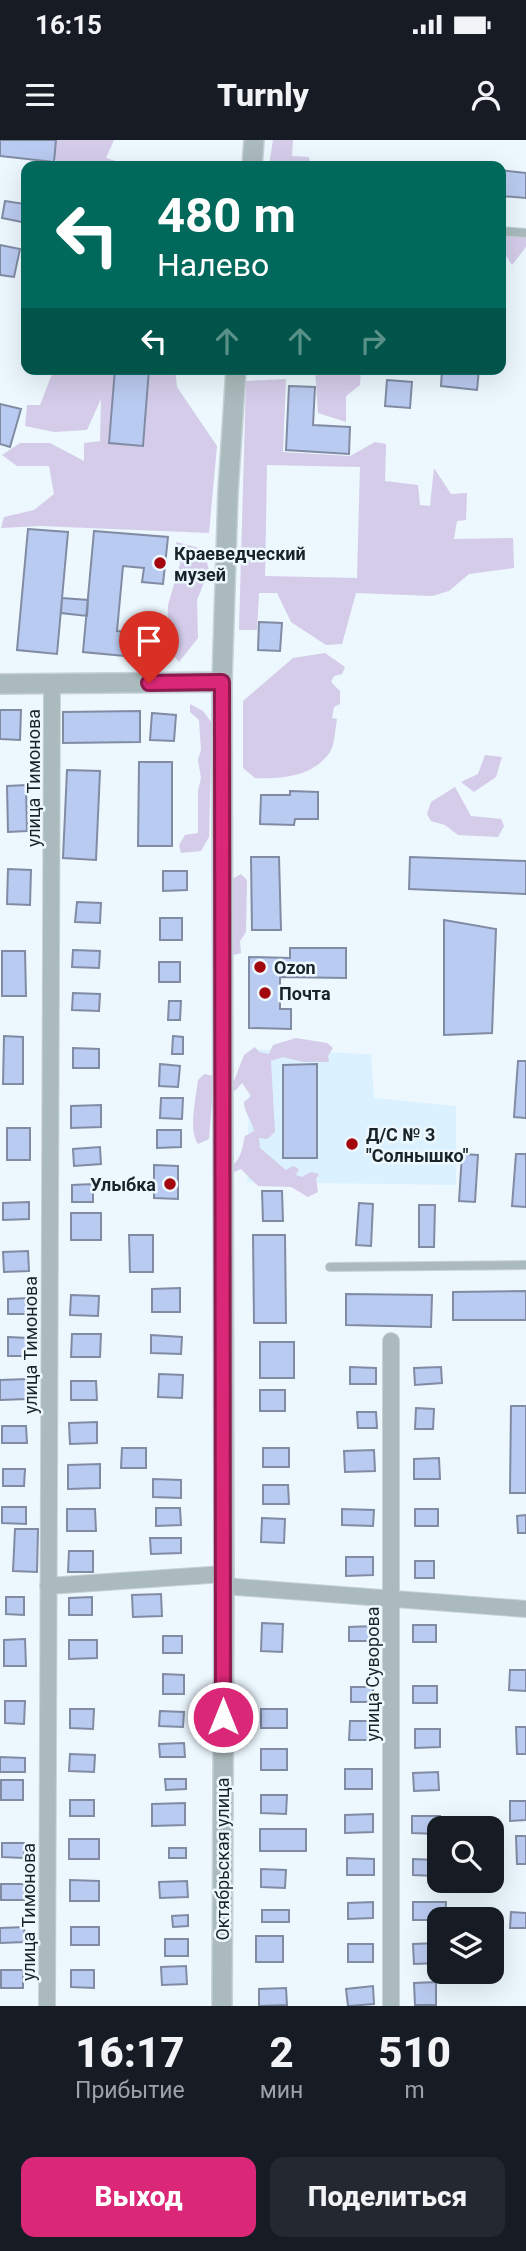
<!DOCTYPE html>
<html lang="ru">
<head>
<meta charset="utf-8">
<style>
  body { margin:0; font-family:Roboto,sans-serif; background:#242831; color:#f1f3f6; height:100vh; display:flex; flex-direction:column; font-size:26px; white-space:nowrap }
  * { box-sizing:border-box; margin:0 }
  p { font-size:23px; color:#9ea1a6 }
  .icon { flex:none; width:38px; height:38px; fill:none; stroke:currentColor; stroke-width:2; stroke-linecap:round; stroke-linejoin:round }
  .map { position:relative; height:1866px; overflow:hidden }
  .side { display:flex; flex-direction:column; background:#171b24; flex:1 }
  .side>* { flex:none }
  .hud { position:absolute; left:21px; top:21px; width:485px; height:214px; border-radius:14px; box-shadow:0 7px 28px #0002; background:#00695c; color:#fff; overflow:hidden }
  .tools { position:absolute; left:427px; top:1676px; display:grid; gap:14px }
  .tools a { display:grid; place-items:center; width:77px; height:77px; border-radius:14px; background:#171b24; box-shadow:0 7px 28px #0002; font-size:35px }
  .pin { position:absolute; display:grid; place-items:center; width:60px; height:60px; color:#fff; margin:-72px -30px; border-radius:50% 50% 50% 0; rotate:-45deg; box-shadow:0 0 7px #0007 }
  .pin .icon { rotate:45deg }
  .me { position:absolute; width:77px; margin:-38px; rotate:0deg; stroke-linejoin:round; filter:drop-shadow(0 0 5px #0008) }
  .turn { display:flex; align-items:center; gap:24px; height:147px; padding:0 21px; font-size:32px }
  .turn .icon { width:91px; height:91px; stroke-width:2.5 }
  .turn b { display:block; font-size:49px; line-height:60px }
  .lanes { display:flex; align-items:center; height:66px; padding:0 21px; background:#0003; justify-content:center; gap:35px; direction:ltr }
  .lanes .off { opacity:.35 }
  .eta { display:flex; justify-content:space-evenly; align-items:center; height:119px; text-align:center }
  .eta b { font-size:42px; font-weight:800; line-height:49px }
  .cta { display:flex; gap:14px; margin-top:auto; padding:14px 21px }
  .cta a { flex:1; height:80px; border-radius:14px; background:#db2777; color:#fff; font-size:28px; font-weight:800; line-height:80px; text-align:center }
  .cta a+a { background:#242831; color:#f1f3f6 }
  .status { display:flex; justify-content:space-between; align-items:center; height:49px; padding:0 35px; background:#171b24; direction:ltr }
  .status svg { height:19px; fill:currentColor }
  header { display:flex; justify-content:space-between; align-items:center; height:91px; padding:0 21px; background:#171b24; font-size:32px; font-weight:800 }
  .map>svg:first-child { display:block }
  .built { fill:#dcf1ff }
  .green { fill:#d4cce9; fill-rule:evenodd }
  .building { fill:#bacbf1; stroke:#818ca4; stroke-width:2 }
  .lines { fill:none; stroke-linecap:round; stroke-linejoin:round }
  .service-casing { stroke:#c6d1d8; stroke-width:10 }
  .minor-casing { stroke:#c6d1d8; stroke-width:18 }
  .tertiary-casing { stroke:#c6d1d8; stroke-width:22 }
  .service { stroke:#abbabc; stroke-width:8 }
  .minor { stroke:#abbabc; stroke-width:16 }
  .tertiary { stroke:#abbabc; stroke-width:19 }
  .route-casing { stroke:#8e194d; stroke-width:18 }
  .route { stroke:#db2777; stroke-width:12 }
  .poi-dot { fill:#a2080d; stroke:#ecf7fe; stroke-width:2.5 }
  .labels { text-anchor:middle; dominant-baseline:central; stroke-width:5; stroke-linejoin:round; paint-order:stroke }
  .poi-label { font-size:18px; font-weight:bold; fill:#19242a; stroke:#ecf7fe; text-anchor:start }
  .street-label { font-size:18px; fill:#19242a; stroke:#ecf7fe }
</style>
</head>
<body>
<div class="status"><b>16:15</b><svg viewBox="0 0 49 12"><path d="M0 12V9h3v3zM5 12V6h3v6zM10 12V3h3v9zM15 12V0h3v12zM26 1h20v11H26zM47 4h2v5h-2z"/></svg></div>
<header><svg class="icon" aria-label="menu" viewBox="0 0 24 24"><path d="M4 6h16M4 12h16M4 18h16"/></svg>Turnly<svg class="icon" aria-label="person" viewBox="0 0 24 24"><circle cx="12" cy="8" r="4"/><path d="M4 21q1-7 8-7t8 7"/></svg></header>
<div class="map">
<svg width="526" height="1866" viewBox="0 0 526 1866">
  <rect width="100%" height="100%" fill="#ecf7fe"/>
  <path class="built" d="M250 909 371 914 374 958 456 966V1045L247 1042Z"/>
  <path class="green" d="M42 0H114L106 18 119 22 120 26H58L52 10Z
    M273 0H293L292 16 309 17 310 26H269Z
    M500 94 526 97V107L512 125 501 109Z
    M54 229H175L177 247 217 306 209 393 40 386 1 388 4 377 34 370 54 354 49 326H17L2 315 20 303H50L84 321V303L100 301 101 259 87 290 54 292 25 286 27 265H40Z
    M315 229H361L360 245 346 256V282L318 273Z
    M286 239 283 312 350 316 375 302 386 304 385 341 418 345 420 365 430 366 434 328 451 354 467 353 466 380 457 381 454 399 513 398 514 428 469 434 449 451 432 456 356 453 342 504 326 505 291 482 277 453H259L257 490H239L246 241ZM267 325 360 327 357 438 265 436Z
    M176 402 203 409 209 430 197 460 198 498 179 522 167 508 168 465 180 424Z
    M325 513 345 527 342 534 334 536 331 542 340 551V564L334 567 332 578 337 579C335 589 335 604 330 612 313 637 281 639 255 638L243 628V561L293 518Z
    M190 564 203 571 212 583 209 697 201 711 181 713 179 705 185 695 198 693V651L201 638 198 620 201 610 199 580 190 572Z
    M485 615 502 617 496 637 474 652 461 642 478 634Z
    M455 647 471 676 501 679 504 686 498 697 458 695 445 685 431 681 427 674 431 662Z
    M241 734 247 740 246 792 240 801 241 813 234 815 228 810V800L233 796 232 739Z
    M296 898 327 903 333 908 328 916 329 922H303L283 917 271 921 275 992 267 999 259 998 260 1008 286 1030 293 1026 299 1029 296 1035 302 1037 311 1032 319 1034 316 1039 318 1052 308 1057 291 1047 258 1046 241 1029 230 1034 229 1027C241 1022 242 1008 245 996L254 991C252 980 244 973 244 962L251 956 242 943 235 951 230 948 229 944 234 941 244 915 255 907 259 912 269 914 273 905Z
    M204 934 214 936 209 999 198 1004C188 990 196 958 198 940Z"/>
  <path class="building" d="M0 0H56L54 22 0 16Z
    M500 30 526 33V58L500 56Z
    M5 61 25 64 22 82 2 78Z
    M0 105 20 109 14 137 0 135Z
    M115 229H149L143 306 109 303Z
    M442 229H479L477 250 441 246Z
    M387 240 412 242 410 268 385 266Z
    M289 246 315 247 313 285 350 287 349 314 286 310Z
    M0 264 21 269 10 307 0 304Z
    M28 389 68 392 57 514 17 510Z
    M94 391 168 397 163 444 142 442 144 428 123 426 117 491 137 493 135 517 83 512Z
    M62 458 88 460 87 476 61 473Z
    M259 482 282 483 280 511 258 510Z
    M0 570H21L20 600 0 599Z
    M140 571V602L63 603V572Z
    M152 573 176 575 174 601 150 600Z
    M139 622H172V706H138Z
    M67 630 100 631 96 720 63 718Z
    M26 645 27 691 8 692 7 646Z
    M290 651 318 652V679H295L294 685 260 684 261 655H290Z
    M251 717H279L281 790H252Z
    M410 717 526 721V754L409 749Z
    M8 729 31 730 30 765 7 764Z
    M163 731H187V750L163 751Z
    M77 762 101 763 100 783 75 782Z
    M160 778H182V800H160Z
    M444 780 496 789 492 893 444 895Z
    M290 808H346V838L280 837V869H291V889L249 888V817L290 818Z
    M73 810 100 811 99 828 72 827Z
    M2 811H25L26 856H2Z
    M159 822H180V842H159Z
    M73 853 100 854 99 871 72 870Z
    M169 861H181L180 880H168Z
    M4 896 23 897V944H3Z
    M173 896 183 897V914H172Z
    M73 908 99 909V928H73Z
    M518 921H526V978L514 977Z
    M160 924 180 926 178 947 159 946Z
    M317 924V1018H283V925Z
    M161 958H183L182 979 160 978Z
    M101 965V987L71 988V966Z
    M7 988H30V1020H7Z
    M157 990H181V1007L157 1008Z
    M100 1007 101 1024 74 1026 73 1009Z
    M462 1014 478 1015 475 1062 459 1061Z
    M516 1014H526V1067L512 1066Z
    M154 1025 178 1026V1059L154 1058Z
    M93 1044V1062H72V1045Z
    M262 1051H282L283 1081H263Z
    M29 1062V1079L3 1080V1063Z
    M359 1063 373 1064 371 1106 356 1105Z
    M419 1065H435L434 1107H419Z
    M71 1073H101V1100H71Z
    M129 1095H153V1132H130Z
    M253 1095H285L286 1183H254Z
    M28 1111 29 1131 4 1132 3 1112Z
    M180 1148V1172H152V1149Z
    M526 1151V1180H453V1152Z
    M346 1154 432 1155 431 1187 346 1185Z
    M71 1155 99 1156 98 1176 70 1175Z
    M29 1158V1174H8V1159Z
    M72 1194H101L100 1217H71Z
    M151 1195 182 1197 181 1214 151 1213Z
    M8 1197 28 1198 27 1216H8Z
    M260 1202H294V1238H260Z
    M350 1227 376 1228V1244H350Z
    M441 1227 442 1243 415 1245 414 1228Z
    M159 1234 183 1235 182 1258 158 1257Z
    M27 1239V1259L0 1260V1240Z
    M71 1241H96L97 1260H71Z
    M260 1250H285V1271H260Z
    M511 1266H526V1353H510Z
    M416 1268 434 1269 433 1289H415Z
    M357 1272H376L377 1288H358Z
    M97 1282V1303L70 1304 69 1283Z
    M2 1286H26L27 1303H2Z
    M122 1308H146V1328H121Z
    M263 1308H289V1327H263Z
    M374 1310 375 1331 345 1332 344 1311Z
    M439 1318 440 1339H414V1319Z
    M100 1324V1348L68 1349V1325Z
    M3 1329H25L24 1346H3Z
    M153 1339 181 1340V1358L153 1357Z
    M263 1345H288L289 1364H263Z
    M2 1367H26V1384L2 1383Z
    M156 1368H180L181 1385 156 1386Z
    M67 1369H95L96 1391H67Z
    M342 1369 374 1370 373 1386 342 1385Z
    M415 1369H438V1386H415Z
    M526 1375V1393H518L517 1376Z
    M262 1378 285 1379 284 1403 261 1402Z
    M15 1389H38L37 1432 13 1431Z
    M150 1398H181V1413L151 1414Z
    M69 1411H93V1432H68Z
    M346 1417H373V1435L346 1436Z
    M415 1421H434V1438H415Z
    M161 1454 162 1476 133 1477 132 1455Z
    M6 1457H24V1475L6 1474Z
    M92 1457V1475H69V1458Z
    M262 1483 283 1484 282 1512 261 1511Z
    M413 1485H436V1502H413Z
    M373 1486V1501H349V1487Z
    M163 1496H182V1513H163Z
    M25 1499 26 1526H4V1500Z
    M69 1500H97V1518L69 1519Z
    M510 1530H526V1551L509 1550Z
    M163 1534 184 1535V1554H163Z
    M413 1546H437V1563H413Z
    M351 1547H373V1562H351Z
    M5 1561H25L24 1584 5 1583Z
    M70 1569H94L93 1589 70 1588Z
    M261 1569H287V1588H261Z
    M160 1571 184 1572 183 1587 159 1586Z
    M350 1581H373V1600H349Z
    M516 1587H526V1614H517Z
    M415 1589H440V1607L415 1608Z
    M184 1603 185 1617H160L159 1604Z
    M261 1609H287V1630H261Z
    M70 1614 95 1615 94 1632 69 1631Z
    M0 1617 25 1618V1632H0Z
    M345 1629H372V1649H345Z
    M438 1632 439 1650 414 1651 413 1633Z
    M165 1639H186V1649L166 1650Z
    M1 1640H23V1660H1Z
    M261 1655H287L286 1674 261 1673Z
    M70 1660H94V1676H70Z
    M510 1661H526V1680L510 1681Z
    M185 1663V1685L152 1686V1664Z
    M373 1674V1692L345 1693V1675Z
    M412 1676H440L439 1694 412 1693Z
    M260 1689H306V1711H260Z
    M516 1696H526V1724H517Z
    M69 1699H99V1719H69Z
    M2 1703H24V1718L2 1717Z
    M169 1708H186V1718H169Z
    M347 1718 374 1719V1735H347Z
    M413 1719 436 1720V1736L413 1735Z
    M261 1729 286 1730 285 1748 261 1747Z
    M70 1740 99 1741V1761H70Z
    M187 1741 188 1757 160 1758 159 1742Z
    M1 1744H24V1760H1Z
    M373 1762V1778L348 1779V1763Z
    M413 1762H446L445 1780H413Z
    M262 1770H289V1782H262Z
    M511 1772 526 1773V1788H510Z
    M188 1775V1786L173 1787 172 1776Z
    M24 1787 25 1802 0 1803V1788Z
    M71 1787H99V1805H71Z
    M256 1796H283V1822H256Z
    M165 1799H188V1816H165Z
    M438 1803 439 1823 414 1824 413 1804Z
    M348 1804H373V1822H348Z
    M186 1826 187 1844 162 1845 161 1827Z
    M1 1830H23V1848H1Z
    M71 1830H94V1848L71 1847Z
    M436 1842V1865H415L414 1843Z
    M373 1846 374 1864 348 1866 346 1849Z
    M286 1848 287 1865 259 1866V1849Z"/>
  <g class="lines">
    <g class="service-casing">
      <path id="service" d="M500 91 526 93
        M330 1127 526 1125"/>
    </g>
    <g class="minor-casing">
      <path id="minor" d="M48 1446 224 1434
        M224 1446 526 1469
        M47 1866 52 544
        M391 1866V1201"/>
    </g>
    <g class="tertiary-casing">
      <path id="tertiary" d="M252 26 254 0
        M0 544 222 542
        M222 1866 224 1446 222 542 228 352 236 229"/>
    </g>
    <use href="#service" class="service"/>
    <use href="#minor" class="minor"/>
    <use href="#tertiary" class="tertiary"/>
  </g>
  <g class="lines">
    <g class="route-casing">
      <path id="route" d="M149 543 222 542 223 1577"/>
    </g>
    <use href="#route" class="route"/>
  </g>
  <g class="poi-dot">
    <circle cx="160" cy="423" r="7"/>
    <circle cx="260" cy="827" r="7"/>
    <circle cx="265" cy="853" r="7"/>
    <circle cx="352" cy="1004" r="7"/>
    <circle cx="170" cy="1044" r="7"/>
  </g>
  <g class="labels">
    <g class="poi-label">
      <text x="174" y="413">Краеведческий<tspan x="174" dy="21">музей</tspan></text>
      <text x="274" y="827">Ozon</text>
      <text x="279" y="853">Почта</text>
      <text x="366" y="994">Д/С № 3<tspan x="366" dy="21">"Солнышко"</tspan></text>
      <text x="156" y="1044" text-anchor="end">Улыбка</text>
    </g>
    <g class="street-label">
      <text transform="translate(33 638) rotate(-90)">улица Тимонова</text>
      <text transform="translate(30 1205) rotate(-90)">улица Тимонова</text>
      <text transform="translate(372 1534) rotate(-90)">улица Суворова</text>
      <text transform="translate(222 1719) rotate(-90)">Октябрьская улица</text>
      <text transform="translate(28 1772) rotate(-90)">улица Тимонова</text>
    </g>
  </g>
</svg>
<div class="tools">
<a><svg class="icon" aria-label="search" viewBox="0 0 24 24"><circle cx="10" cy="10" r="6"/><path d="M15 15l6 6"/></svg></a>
<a><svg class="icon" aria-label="layers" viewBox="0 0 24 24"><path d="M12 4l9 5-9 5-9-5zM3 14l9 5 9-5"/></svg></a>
</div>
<div class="pin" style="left:149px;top:543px;background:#d93025"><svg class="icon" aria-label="arrive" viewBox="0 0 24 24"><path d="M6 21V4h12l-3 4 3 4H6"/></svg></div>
<svg class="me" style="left:223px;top:1577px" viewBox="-20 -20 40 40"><circle r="17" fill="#db2777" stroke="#fff" stroke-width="3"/><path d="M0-11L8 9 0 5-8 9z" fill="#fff"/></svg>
<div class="hud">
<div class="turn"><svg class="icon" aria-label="left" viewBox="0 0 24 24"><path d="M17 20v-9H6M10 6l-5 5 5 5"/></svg><div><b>480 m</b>Налево</div></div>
<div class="lanes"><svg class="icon" aria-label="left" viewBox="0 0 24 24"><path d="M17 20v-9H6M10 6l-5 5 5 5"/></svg><svg class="icon off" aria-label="ahead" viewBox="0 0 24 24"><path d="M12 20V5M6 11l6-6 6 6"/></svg><svg class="icon off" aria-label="ahead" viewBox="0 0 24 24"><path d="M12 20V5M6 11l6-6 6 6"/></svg><svg class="icon off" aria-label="right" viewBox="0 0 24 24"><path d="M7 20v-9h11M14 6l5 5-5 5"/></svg></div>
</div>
</div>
<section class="side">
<div class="eta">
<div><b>16:17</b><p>Прибытие</p></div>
<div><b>2</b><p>мин</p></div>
<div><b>510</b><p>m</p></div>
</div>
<div class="cta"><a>Выход</a><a>Поделиться</a></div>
</section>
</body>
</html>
